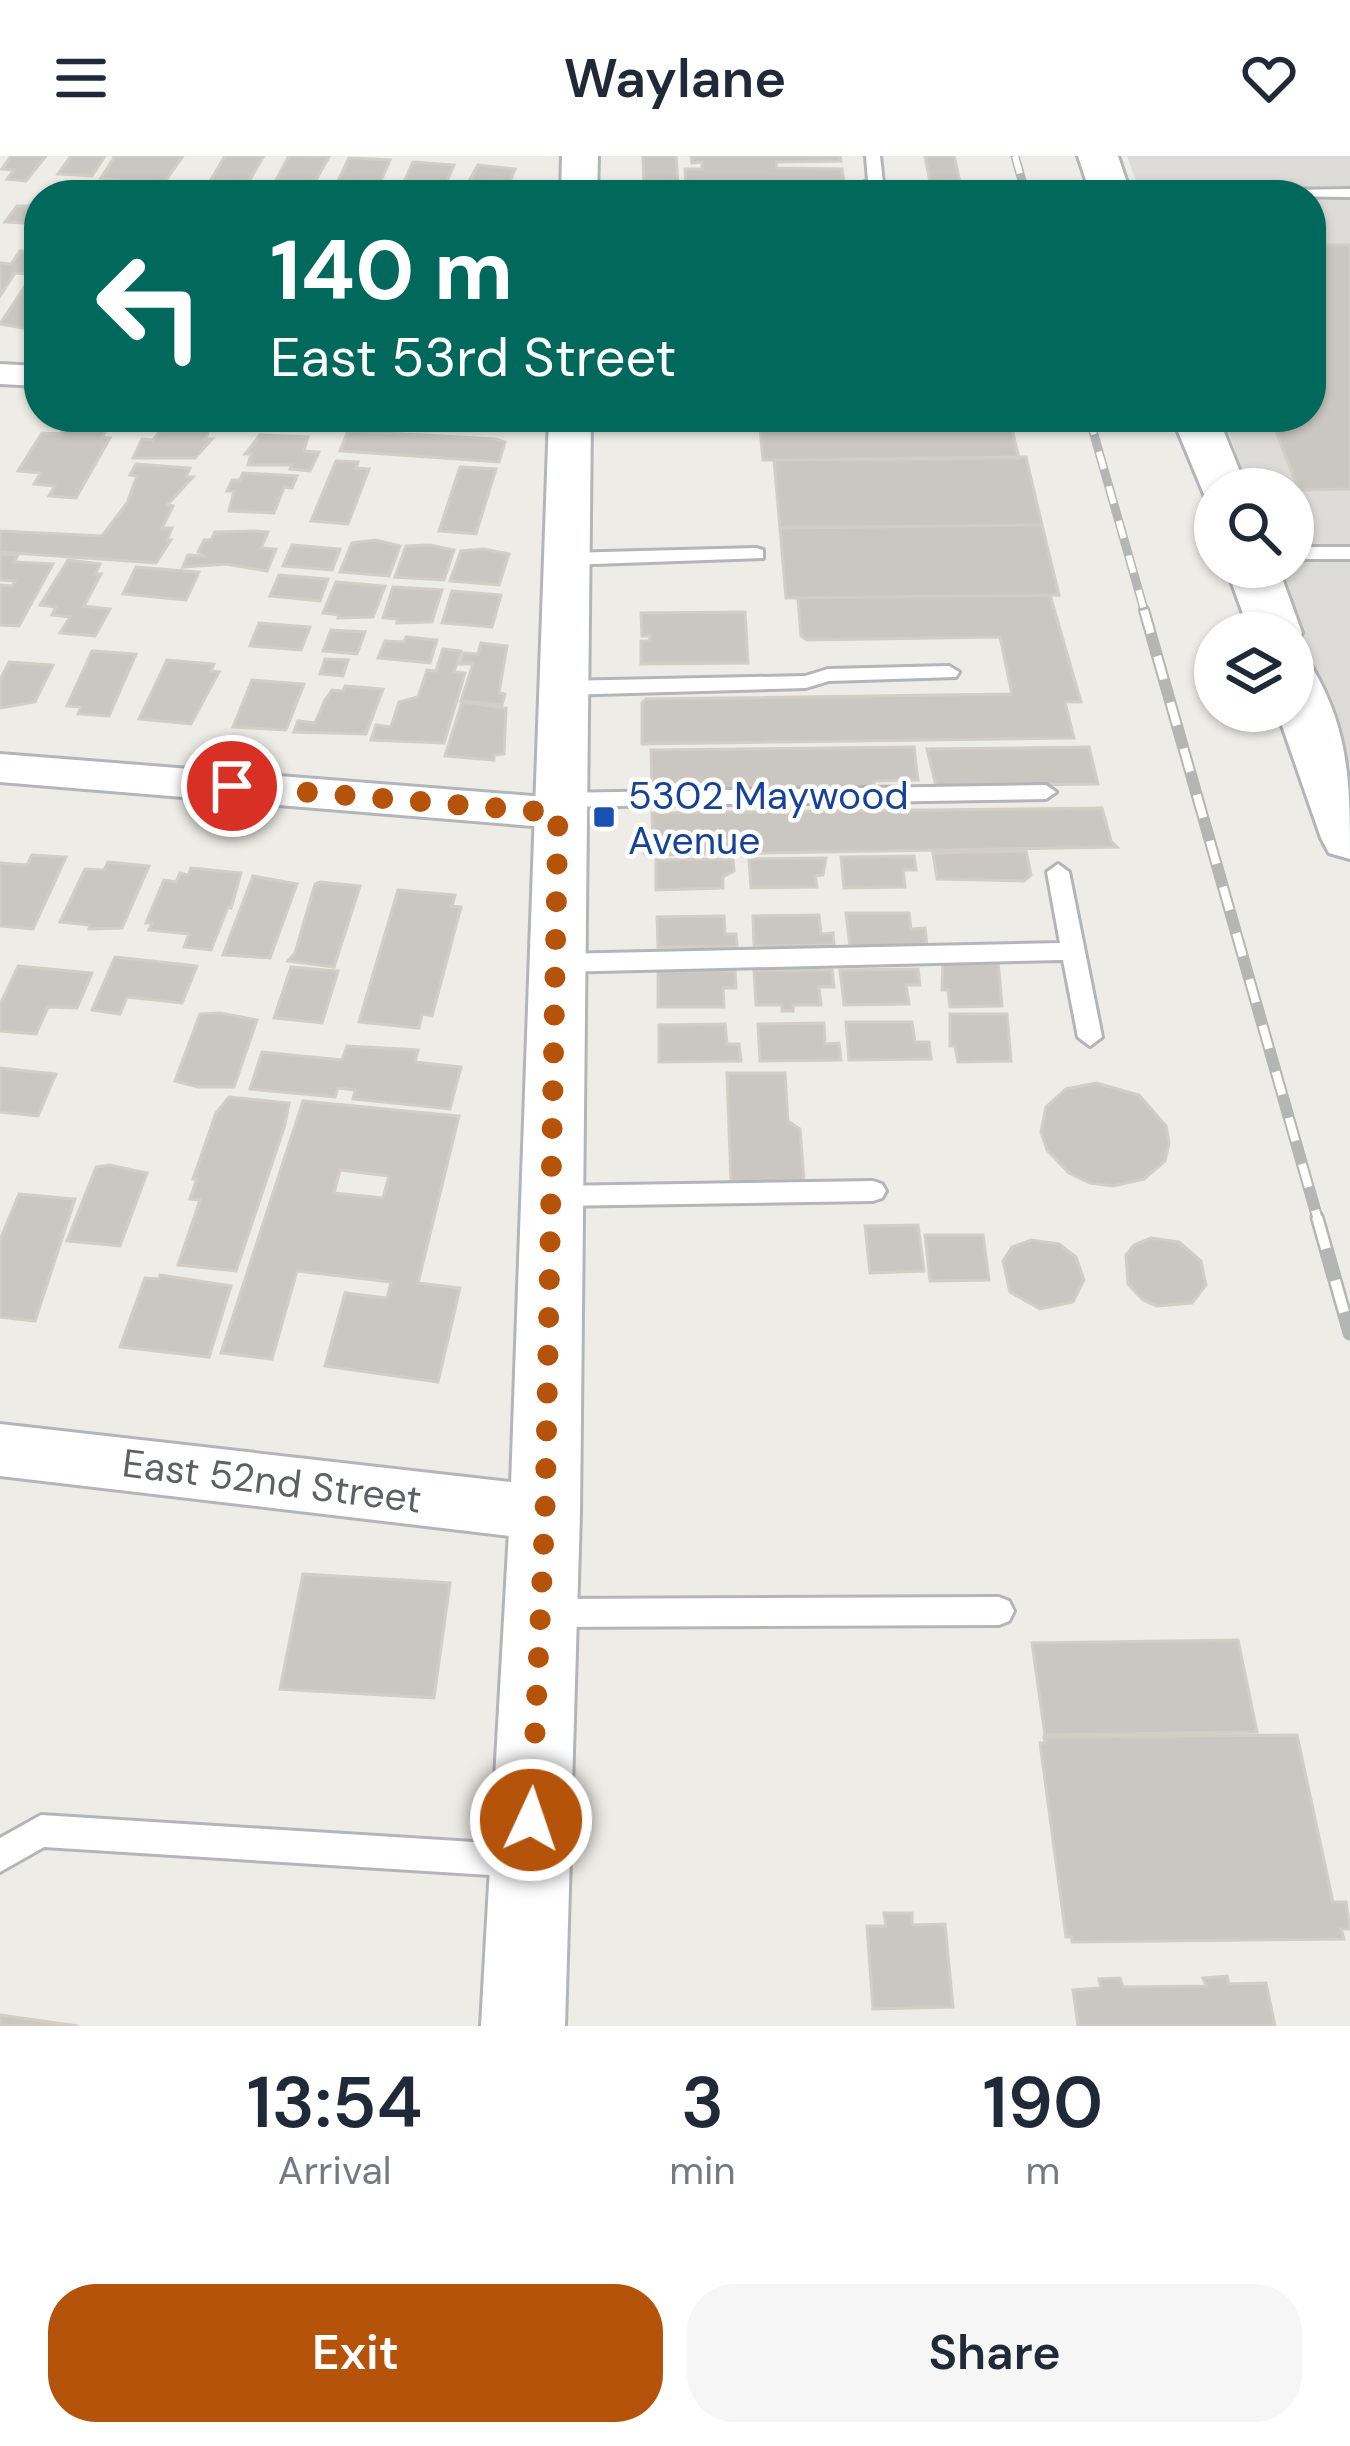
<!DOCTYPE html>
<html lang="en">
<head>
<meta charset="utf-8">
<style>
  body { margin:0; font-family:"DM Sans",sans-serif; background:#f6f6f7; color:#1f2937; height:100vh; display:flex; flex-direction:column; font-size:45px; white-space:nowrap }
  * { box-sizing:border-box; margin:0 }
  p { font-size:39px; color:#747a83 }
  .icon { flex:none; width:66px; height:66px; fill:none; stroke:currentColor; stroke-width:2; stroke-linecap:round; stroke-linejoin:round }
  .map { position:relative; height:1870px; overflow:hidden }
  .sheet { display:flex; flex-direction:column; background:#fff; flex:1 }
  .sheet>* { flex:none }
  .hud { position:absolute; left:24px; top:24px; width:1302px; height:252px; border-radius:48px; box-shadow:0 3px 9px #0004; background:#00695c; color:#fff; overflow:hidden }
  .buttons { position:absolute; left:1194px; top:312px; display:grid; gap:24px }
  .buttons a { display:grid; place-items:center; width:120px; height:120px; border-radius:50%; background:#fff; box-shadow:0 3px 9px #0004; font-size:60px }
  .pin { position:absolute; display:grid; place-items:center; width:102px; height:102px; color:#fff; margin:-51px; border:6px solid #fff; border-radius:50%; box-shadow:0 3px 12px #0007 }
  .me { position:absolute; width:132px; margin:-66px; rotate:3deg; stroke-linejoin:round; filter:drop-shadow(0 0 9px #0008) }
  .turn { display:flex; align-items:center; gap:42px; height:252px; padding:0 48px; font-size:54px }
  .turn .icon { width:156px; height:156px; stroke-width:2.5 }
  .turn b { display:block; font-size:84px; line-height:102px }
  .eta { display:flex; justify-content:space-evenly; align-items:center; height:204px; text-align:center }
  .eta b { font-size:72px; font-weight:600; line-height:84px }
  .button { display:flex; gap:24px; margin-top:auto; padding:24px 48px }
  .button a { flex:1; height:138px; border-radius:48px; background:#b45309; color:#fff; font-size:48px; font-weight:600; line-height:138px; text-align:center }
  .button a+a { background:#f6f6f7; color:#1f2937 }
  header { display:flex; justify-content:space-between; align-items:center; height:156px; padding:0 48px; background:#fff; font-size:54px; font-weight:600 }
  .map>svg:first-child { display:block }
  .industrial { fill:#dddbd8 }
  .building { fill:#cac7c2; stroke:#d2cec5; stroke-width:3; fill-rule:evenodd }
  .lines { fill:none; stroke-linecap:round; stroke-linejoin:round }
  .service-casing { stroke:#b3b6b9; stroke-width:6 }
  .minor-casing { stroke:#b3b6b9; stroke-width:6 }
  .tertiary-casing { stroke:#b3b6b9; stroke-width:6 }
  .secondary-casing { stroke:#b2b5b9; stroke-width:6 }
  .service { fill:#fff; fill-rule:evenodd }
  .minor { fill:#fff; fill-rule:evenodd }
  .tertiary { fill:#fff; fill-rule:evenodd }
  .secondary { fill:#fff; fill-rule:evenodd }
  .rail-far2-casing { stroke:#b4b5b5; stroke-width:9 }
  .rail-far1-casing { stroke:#b4b5b5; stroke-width:12 }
  .rail-casing { stroke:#b4b5b5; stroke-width:15 }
  .rail-far2 { stroke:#fff; stroke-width:6; stroke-dasharray:18; stroke-linecap:butt }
  .rail-far1 { stroke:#fff; stroke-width:8; stroke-dasharray:24; stroke-linecap:butt }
  .rail { stroke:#fff; stroke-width:10; stroke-dasharray:33; stroke-linecap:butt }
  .route { stroke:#b45309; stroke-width:21; stroke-dasharray:0 37.8 }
  .transit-dot { fill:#1a4fb4; stroke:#fff; stroke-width:4.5 }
  .labels { text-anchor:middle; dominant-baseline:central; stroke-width:9; stroke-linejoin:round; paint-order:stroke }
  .transit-label { font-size:39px; fill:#164399; stroke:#fff; text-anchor:start }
  .street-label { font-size:39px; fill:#5e6164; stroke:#fff }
</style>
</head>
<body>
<header><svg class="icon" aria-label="menu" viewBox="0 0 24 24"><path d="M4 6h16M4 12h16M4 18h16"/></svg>Waylane<svg class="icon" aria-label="heart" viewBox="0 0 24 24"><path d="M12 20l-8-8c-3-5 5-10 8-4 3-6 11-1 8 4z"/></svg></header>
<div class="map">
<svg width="1350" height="1870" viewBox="0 0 1350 1870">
  <rect width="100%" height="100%" fill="#eeece6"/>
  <path class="industrial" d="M1127 0H1350V610L1277 411H1293V333H1249L1223 261H1311V39H1141Z"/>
  <path class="building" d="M11 0H46L26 25 7 23 14 14 2 13Z
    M71 0H105L92 20 58 18Z
    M112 0H183L162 30 101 22 115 0Z
    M225 0H258L263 1 247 29 209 27Z
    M289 0H303L329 1 312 31 274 28Z
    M643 0H676L678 29H644Z
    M691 0H840L841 5 776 6 777 12 842 13 844 26 686 29 685 13H702V6L692 7Z
    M925 0H954L962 35H932Z
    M349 2 390 4 376 36 350 38 352 34 334 33Z
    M413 6 454 9 441 39 399 37Z
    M478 9 515 13 505 39H461Z
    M932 35H962L963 39 747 37Z
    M35 43H39V68L5 66 17 50H29Z
    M1311 89H1350V333L1299 334 1270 261H1311Z
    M20 95 39 97V103L29 118 15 117 0 140V107L11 108Z
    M31 121 39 122V175L0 168Z
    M759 261H1009L1019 302 763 304Z
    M66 269 107 273 102 281 110 282 76 342 49 340 55 330 34 328 41 317 18 315 42 277 60 278Z
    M164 270 209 275 205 283H212L195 302H133L142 283 153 284Z
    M348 275 495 283 505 286 499 306 340 295Z
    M260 279 308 281 304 295 319 296 310 315 290 313 292 309H248L251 298H245Z
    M1026 301 1042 369 780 372 774 304Z
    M336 305 358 306 356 312 369 313 348 368 311 365Z
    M136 308 190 312 186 321H193L167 349 173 350 162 372H172L167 384H171L156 407 0 396V375L102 380 127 347 137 320 130 319Z
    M460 311 496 313 476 378 439 375Z
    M243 317 297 320 292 332 284 331 274 357 229 355 234 335H227L232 324H240Z
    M1042 369 1059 439 786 442 780 372Z
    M256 375 268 376 261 392 276 393 267 415 226 408 183 411 188 399 203 400 198 396 204 384H211L215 376Z
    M376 384 400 390 389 420 340 416 352 387Z
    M292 389 340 393 332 414 283 410Z
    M430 389 454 394 444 424 395 421 406 390Z
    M484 393 509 398 499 429 450 425 461 395Z
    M0 398 18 399 14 406 53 408 19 470 0 469V429L12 430 15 425 0 424Z
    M68 404 100 408 95 418H101L84 450 110 453 95 480 60 477 70 461 52 459 56 451 40 449Z
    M136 411 199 416 186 444 123 438Z
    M279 419 328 423 320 445 270 440Z
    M336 426 385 430 373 461 338 462 339 459 323 457Z
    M393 431 442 434 432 466 397 467 398 463 383 462Z
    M452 435 501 439 492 471 442 467Z
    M1050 439 1081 546H1065L1074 582 642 588V547L646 543 1012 538 1000 481 807 484 801 480 798 442Z
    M745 456 748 507 641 508V485H650V480H642L641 457Z
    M259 467 310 471 301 494 250 490Z
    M331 474 365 476 357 498 323 495Z
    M406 481 437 484 430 507 378 502 385 485 404 486Z
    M481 487 507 490 499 537 505 538 502 549 461 545 473 508H460L464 497 478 498Z
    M443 493 461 495 454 516 465 517 444 587 371 584 376 569 391 571 399 546 418 541 427 514 436 515Z
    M92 495 136 498 109 560 78 558 81 551 67 550Z
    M325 503 348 504 343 520 320 518Z
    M167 504 214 508 211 515 219 516 191 568 139 563Z
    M9 506 53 509 35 546 0 552V524Z
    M252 524 304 528 286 574 233 571Z
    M345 530 383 533 366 578 294 576 298 565 315 567 325 544 332 534 343 535Z
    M462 546 506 552 504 598 494 599V604L445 600Z
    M914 591 918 624 874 625V631L652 634 651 594Z
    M1089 591 1098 628 936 630 927 593Z
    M1102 652 1111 685 1117 691 645 699 644 691H653L652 657Z
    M1026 695 1031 719 1024 725 937 723 933 697Z
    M32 699 66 701 33 773 0 770V707L27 709Z
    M914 700 916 714H903L905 731 844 732 841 701Z
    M826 702 823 719 815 720 817 731 751 732 749 703Z
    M733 703 734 715 723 721V732L656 734V704Z
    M108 706 149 710 122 772 89 773 90 769 60 766 85 713 104 714Z
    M191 712 241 717 231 752 228 751 211 794 184 791 189 778 149 774 152 767H146L164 724 176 726 180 717 188 719Z
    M253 720 297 728 270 802 223 799Z
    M320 726 360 730 334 811 288 805 295 797 315 728Z
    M398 734 455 739 452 750 461 751 432 860 422 858 419 872 359 866Z
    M846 757H909L911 773 925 772 927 790 850 791Z
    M819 759 821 778 833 777 834 789 754 790 753 760Z
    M724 760 725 778H736L737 790 658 791 657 761Z
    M115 801 197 810 182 847 127 841 120 858 92 854Z
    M998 804 1002 850 950 851 948 834H942L943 805Z
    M18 810 92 817 77 852 48 851 36 878 0 875V849Z
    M291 811 338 815 322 867 274 862Z
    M918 813 920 829H906L909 848 844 849 840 814Z
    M832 814 834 831H819L821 849H793V855H782V849H756L754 815Z
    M658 815H735L736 832H723L724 851H658Z
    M220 857 257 864 234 931H198L175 925 200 858Z
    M950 858H1007L1011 905 958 906 955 890H950Z
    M846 866H912L915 886H929L931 903 849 904Z
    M824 867 825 888 839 887 841 904 760 905 758 868Z
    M725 868 727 888H739L741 905 659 906V869Z
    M347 890 418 894 415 906 461 911 450 953 353 943 355 934 338 932 335 941 250 933 262 896 342 904Z
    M0 912 56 918 38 960 0 956Z
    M727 917H785L788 965 800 973 804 1024 731 1026Z
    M1096 927 1139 939 1166 970 1169 987 1165 1005 1144 1023 1113 1030 1090 1027 1069 1017 1047 994 1041 976 1046 951 1066 933Z
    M229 941 289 947 285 969 236 1115 178 1109 200 1044 190 1043 197 1023H193L216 957Z
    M303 945 459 960 418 1127 460 1132 438 1226 325 1210 345 1137 387 1142 391 1126 297 1115 272 1203 221 1197ZM340 1014 389 1020 383 1042 334 1037Z
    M109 1009 147 1017 120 1090 67 1085 96 1011Z
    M19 1038 75 1043 35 1165 0 1161V1084Z
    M918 1069 924 1115 870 1117 865 1070Z
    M925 1079H983L989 1124 930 1125Z
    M1151 1082 1179 1086 1201 1105 1206 1129 1192 1147 1157 1150 1143 1144 1128 1128 1126 1099 1134 1089Z
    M1031 1084 1059 1088 1076 1101 1084 1124 1073 1146 1040 1153 1010 1136 1003 1105 1012 1091Z
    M160 1119 231 1130 209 1201 120 1191 145 1122 159 1123Z
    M303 1418 450 1427 434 1542 280 1533Z
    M1238 1484 1257 1576 1045 1579 1032 1487Z
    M1297 1579 1333 1746H1346L1350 1773H1341L1344 1783 1072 1786V1781H1066L1040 1587H1045L1044 1581Z
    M884 1757H912V1769L945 1768 953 1851 873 1853 867 1770H886Z
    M1227 1820 1229 1828 1266 1827 1275 1870H1078L1073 1834 1101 1832 1099 1823 1120 1822 1123 1831 1206 1830 1203 1822Z
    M0 1859 78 1870H0Z"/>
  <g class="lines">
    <g class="service-casing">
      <path id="service" d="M866 0H880L883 27 863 35 579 38 572 34 579 30 862 27 868 25Z
        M1350 33V41L1204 39 1211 35Z
        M1293 391H1350V403H1293Z
        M756 392 763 394V402L566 409 557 403 566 397Z
        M949 510 959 516 956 521 829 525 806 532 562 539 552 532 562 525 805 520 828 513Z
        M1046 629 1056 636 1046 643 558 651 548 644 558 637Z
        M1058 708 1069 716 1102 881 1090 890 1078 881 1063 804 558 816 547 807 558 798 1060 787 1047 716Z
        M873 1025 882 1028 886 1035 882 1042 873 1045 553 1050 544 1047 540 1040 544 1033 553 1030Z
        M999 1441 1009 1445 1014 1455 1009 1465 999 1469 549 1471 539 1467 534 1457 539 1447 549 1443Z
        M41 1659 523 1689 534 1694 539 1705 534 1716 523 1721 44 1691 0 1716V1682Z"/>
    </g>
    <g class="minor-casing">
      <path id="minor" d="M0 208 39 210V230L0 228Z
        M0 598 558 642 573 647 579 657 573 667 558 672 0 626Z
        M0 1268 545 1330 565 1338 573 1357 565 1376 545 1384 0 1320Z"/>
    </g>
    <g class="tertiary-casing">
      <path id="tertiary" d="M562 0H598L597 39H561Z
        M549 261H591L580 1357 565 1870H481L510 1357Z"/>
    </g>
    <g class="secondary-casing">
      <path id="secondary" d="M1078 0H1118L1131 39H1091Z
        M1172 261H1218L1247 333H1215V346L1206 343Z
        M1226 411H1278L1302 477 1295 489 1293 477H1250Z
        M1293 506 1312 511C1350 575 1350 631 1350 703L1329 697 1321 682 1277 555H1293Z"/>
    </g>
    <use href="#service" class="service"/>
    <use href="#minor" class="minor"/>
    <use href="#tertiary" class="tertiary"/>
    <use href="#secondary" class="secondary"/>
    <g class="rail-far2-casing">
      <path id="rail-far2" d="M1015 0 1026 39
        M1089 261 1145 457"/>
    </g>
    <g class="rail-far1-casing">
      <path id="rail-far1" d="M1144 454 1318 1064"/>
    </g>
    <g class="rail-casing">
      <path id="rail" d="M1317 1061 1350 1177"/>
    </g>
    <use href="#rail-far2" class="rail-far2"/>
    <use href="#rail-far1" class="rail-far1"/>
    <use href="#rail" class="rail"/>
  </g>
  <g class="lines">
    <path class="route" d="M232 630 558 657 545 1357 531 1664"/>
  </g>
  <rect class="transit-dot" x="592" y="649" width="24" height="24" rx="6"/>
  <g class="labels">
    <g class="transit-label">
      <text x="628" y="639">5302 Maywood<tspan x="628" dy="45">Avenue</tspan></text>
    </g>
    <g class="street-label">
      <text transform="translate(272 1325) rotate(7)">East 52nd Street</text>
    </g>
  </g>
</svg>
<div class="buttons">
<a><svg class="icon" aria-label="search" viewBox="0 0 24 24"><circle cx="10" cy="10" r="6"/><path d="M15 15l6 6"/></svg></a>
<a><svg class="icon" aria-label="layers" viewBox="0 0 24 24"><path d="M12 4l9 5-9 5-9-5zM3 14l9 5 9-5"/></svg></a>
</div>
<div class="pin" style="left:232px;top:630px;background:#d93025"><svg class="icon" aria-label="arrive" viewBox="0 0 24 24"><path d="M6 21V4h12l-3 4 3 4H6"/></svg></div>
<svg class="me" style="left:531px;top:1664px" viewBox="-20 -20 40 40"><circle r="17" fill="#b45309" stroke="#fff" stroke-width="3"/><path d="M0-11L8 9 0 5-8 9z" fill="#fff"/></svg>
<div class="hud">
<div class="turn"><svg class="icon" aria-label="left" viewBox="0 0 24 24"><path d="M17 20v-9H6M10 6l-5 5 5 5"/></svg><div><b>140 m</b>East 53rd Street</div></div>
</div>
</div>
<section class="sheet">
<div class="eta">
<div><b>13:54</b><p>Arrival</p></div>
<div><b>3</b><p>min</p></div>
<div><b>190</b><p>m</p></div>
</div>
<div class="button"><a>Exit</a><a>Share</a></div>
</section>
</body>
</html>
